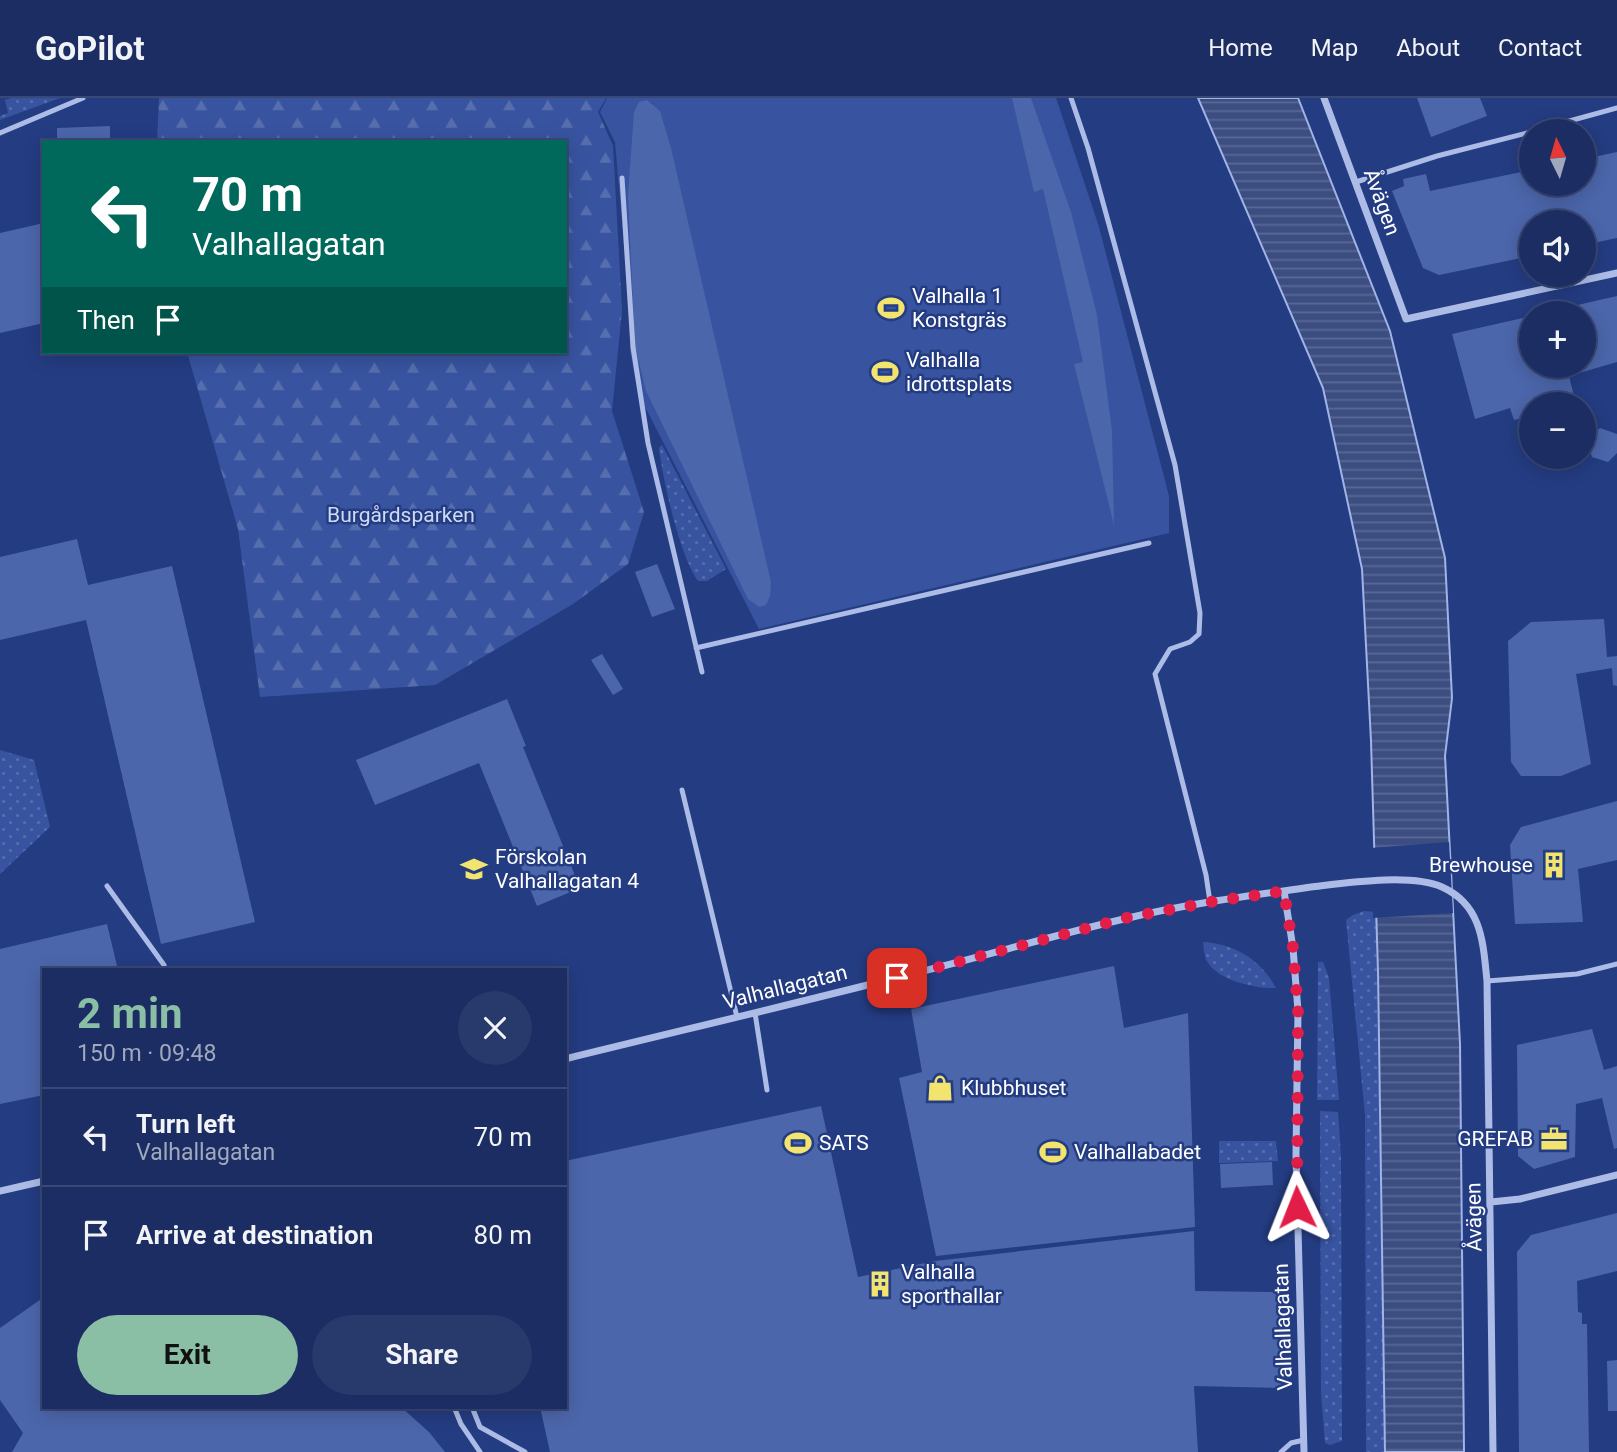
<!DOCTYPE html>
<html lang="en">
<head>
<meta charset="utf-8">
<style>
  body { margin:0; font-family:Roboto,sans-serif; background:#28396b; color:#f1f3f6; height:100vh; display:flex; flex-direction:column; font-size:26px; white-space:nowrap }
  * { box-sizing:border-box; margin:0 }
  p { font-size:23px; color:#a0a8be }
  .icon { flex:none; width:38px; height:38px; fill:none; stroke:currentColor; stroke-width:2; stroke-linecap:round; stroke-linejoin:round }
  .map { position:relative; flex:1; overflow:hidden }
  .panel { position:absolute; left:42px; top:870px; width:525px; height:441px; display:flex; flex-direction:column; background:#1b2d62; border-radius:0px; box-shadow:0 4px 18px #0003,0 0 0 2px #394977 }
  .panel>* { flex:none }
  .banner { position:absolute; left:42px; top:42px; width:525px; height:214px; border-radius:0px; box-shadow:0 4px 18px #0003,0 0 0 2px #394977; background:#00695c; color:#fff; overflow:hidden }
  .needle { width:46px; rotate:355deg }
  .tools { position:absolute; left:1519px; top:21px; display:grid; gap:14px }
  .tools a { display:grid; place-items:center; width:77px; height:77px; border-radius:50%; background:#1b2d62; box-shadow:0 4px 18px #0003,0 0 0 2px #394977; font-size:35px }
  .pin { position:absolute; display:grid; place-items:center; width:60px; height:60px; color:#fff; margin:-30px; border-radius:14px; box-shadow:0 4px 10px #0006 }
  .me { position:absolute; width:77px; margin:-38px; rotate:358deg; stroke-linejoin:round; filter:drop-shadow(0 0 5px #0008) }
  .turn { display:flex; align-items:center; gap:24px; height:147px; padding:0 35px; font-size:32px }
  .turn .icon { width:91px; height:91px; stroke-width:2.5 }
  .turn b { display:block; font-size:49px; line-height:60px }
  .then { display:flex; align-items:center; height:66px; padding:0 35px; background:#0003; gap:14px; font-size:26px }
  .round { display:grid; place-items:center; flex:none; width:74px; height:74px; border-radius:37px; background:#28396b }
  .summary { display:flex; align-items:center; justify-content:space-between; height:119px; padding:0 35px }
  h1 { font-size:42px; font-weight:700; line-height:52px; color:#8abfa5 }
  .action { display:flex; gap:14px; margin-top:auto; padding:14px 35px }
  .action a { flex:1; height:80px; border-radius:42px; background:#8abfa5; color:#111; font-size:28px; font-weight:700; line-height:80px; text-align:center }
  .action a+a { background:#28396b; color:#f1f3f6 }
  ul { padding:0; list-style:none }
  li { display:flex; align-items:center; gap:21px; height:98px; padding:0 35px; border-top:2px solid #394977 }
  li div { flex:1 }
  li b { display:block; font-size:26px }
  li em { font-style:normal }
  header { display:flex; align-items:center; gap:42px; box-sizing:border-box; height:98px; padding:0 35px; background:#1b2d62; border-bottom:2px solid #394977 }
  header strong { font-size:33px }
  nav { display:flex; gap:38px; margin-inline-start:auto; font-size:24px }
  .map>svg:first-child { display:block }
  .grass { fill:url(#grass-dots) }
  .forest { fill:url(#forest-firs) }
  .garden { fill:#3854a0 }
  .water { fill:url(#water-rules); stroke:#a0b4e8; stroke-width:2 }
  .pier { fill:#243c82 }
  .building { fill:#4c66ab }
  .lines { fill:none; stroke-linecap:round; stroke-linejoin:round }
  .lane { stroke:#acbce7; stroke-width:5 }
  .street { stroke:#acbce7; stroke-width:7 }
  .route { stroke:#e11d48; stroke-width:12; stroke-dasharray:0 21.6 }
  .labels { text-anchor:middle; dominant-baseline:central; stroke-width:5; stroke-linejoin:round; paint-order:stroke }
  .street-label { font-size:21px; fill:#fff; stroke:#243c82 }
  .poi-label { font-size:21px; fill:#fff; stroke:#243c82; text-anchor:start }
  .park-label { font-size:21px; fill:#cfdaf6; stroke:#243c82 }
</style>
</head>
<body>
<header>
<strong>GoPilot</strong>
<nav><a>Home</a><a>Map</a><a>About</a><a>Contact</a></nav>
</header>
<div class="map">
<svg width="1617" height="1354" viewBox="0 0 1617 1354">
  <defs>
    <pattern id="grass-dots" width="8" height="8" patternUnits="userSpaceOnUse" patternTransform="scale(1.75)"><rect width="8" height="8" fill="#3854a0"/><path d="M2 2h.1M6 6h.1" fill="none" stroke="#566eae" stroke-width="1.8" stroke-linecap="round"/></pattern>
    <pattern id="forest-firs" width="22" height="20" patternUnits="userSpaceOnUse" patternTransform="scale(1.75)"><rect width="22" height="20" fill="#3854a0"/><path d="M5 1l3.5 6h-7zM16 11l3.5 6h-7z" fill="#566eae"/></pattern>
    <pattern id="water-rules" width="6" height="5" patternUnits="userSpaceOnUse" patternTransform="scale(1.75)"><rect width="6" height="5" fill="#3c4d81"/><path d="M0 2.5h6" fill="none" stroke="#596894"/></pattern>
  </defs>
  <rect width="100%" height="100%" fill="#243c82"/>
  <path class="grass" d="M11 0H60L0 22V18L8 15 5 2Z
    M662 347 726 471 707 483H698C680 458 663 383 659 350Z
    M0 652 34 662 50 729 0 776Z
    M1364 813 1376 814 1385 1354H1366L1365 1017 1346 822 1353 817Z
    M1203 844C1235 846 1261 862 1276 890 1257 891 1220 883 1209 866 1204 860 1204 852 1203 844Z
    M1318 864H1323L1329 880 1339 1002H1317Z
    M1320 1013 1338 1014 1341 1059 1342 1343 1330 1347 1325 1345 1321 1296Z
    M1219 1043H1276L1278 1063 1219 1065Z"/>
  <path class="forest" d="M159 0H606L598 14 613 48 622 212 612 313 644 414 628 466 573 506 435 587 260 599 238 431 187 254H565V44H157Z"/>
  <path class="garden" d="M607 0H1056L1099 129 1169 398V435L759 531 638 295 630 253V215L615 44 600 14Z"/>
  <path class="water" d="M1198 0H1298L1390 233 1445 460 1452 600 1445 658 1460 946 1464 1354H1385L1378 874 1371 643 1362 471 1323 290Z"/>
  <path class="pier" d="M1449 744 1453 815 1373 820 1371 750Z"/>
  <path class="building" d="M1012 0H1031L1071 114 1097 217 1112 333 1114 427 1074 266 1083 264 1043 91 1034 94Z
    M1417 0H1480L1487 18 1431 39Z
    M647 2 660 13 671 50 771 484 770 498 766 507 759 509 748 501 646 293 635 248 628 98 634 14 639 4Z
    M110 28V44H57V30Z
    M1617 54V140L1584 147V124H1531V158L1439 177 1423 170 1392 93 1404 88 1403 81 1426 76 1430 93 1531 72V86H1584V61Z
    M44 125V225L0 235V135Z
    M1617 198V264L1569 278 1574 298 1552 302V306H1531V318L1514 322 1510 310 1475 321 1452 236 1531 218V268H1584V215L1547 214Z
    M1600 330 1617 336V355L1608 364 1592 359 1587 342Z
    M77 441 88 487 172 468 255 824 161 846 86 522 0 542V459Z
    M657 466 675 511 652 519 635 474Z
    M1604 521 1607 559 1617 558V588L1613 587 1612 570 1576 576 1591 666 1561 678H1521L1511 664 1508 543 1531 524Z
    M602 556 623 591 613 597 591 562Z
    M507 601 526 648 523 649 580 790 537 808 479 665 375 707 356 662Z
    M1617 703V762L1578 771 1583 824 1515 826 1510 747 1521 729Z
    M107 826 118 872H44V997L0 1006V851Z
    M1114 868 1124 930 1188 915 1195 1129 936 1158 899 980 922 974 911 911Z
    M1592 931 1604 972 1617 968V1050L1614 1051 1602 1000 1576 1006 1575 1059 1534 1071 1518 1058 1517 947Z
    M821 1008 858 1179 935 1163 1194 1133 1195 1193 1280 1194 1281 1290 1194 1288 1198 1354H550L540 1309H565V1063Z
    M1272 1064 1273 1087 1221 1090 1220 1066Z
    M1617 1115V1173L1577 1183 1578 1214 1582 1215V1226H1587L1589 1354H1519L1517 1154 1531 1137Z
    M44 1199V1309H401L429 1334 445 1354H12L23 1335 0 1302V1230Z
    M1617 1262V1313H1608L1607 1263Z"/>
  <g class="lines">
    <path class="lane" d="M1071 0 1088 50 1175 367 1200 515 1199 536 1190 544 1170 551 1155 576 1206 777 1210 804
      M1533 33 1617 10
      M0 35 83 0
      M622 80 633 249 648 345 702 574
      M1356 84 1437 58 1531 34
      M696 550 1149 445
      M682 692 737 919
      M107 788 164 867 165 872
      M1487 883 1577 876 1617 866
      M755 915 767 992
      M454 1309 461 1326 480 1354
      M472 1309 480 1329 525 1354
      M1281 1354 1291 1345 1304 1342"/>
    <path class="street" d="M1324 0 1406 221 1617 175
      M1284 793 1293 850 1298 913 1296 1057 1304 1354
      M565 961C683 932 802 904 919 874 988 857 1055 837 1124 821 1185 806 1249 798 1311 789 1345 785 1411 775 1442 789 1482 807 1483 844 1487 883L1493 1354
      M0 1093 44 1083
      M1491 1104 1520 1101 1617 1077"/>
  </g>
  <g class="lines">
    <path class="route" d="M897 880 1126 820 1210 804 1284 793 1293 850 1298 913 1297 1109"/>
  </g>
  <defs>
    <g id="stadium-bare" transform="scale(2.1)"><path d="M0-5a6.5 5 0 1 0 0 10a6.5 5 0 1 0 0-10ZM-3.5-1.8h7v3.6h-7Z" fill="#f2e46f" stroke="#243c82" stroke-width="2.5" paint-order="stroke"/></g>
    <g id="building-bare" transform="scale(2.1)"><path d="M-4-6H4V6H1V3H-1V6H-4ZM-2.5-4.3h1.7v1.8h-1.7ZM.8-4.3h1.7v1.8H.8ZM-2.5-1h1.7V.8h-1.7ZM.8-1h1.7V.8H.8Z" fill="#f2e46f" stroke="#243c82" stroke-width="2.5" paint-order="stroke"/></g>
    <g id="school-bare" transform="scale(2.1)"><path d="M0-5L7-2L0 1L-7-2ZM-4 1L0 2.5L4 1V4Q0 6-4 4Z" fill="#f2e46f" stroke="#243c82" stroke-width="2.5" paint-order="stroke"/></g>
    <g id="shop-bare" transform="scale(2.1)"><path d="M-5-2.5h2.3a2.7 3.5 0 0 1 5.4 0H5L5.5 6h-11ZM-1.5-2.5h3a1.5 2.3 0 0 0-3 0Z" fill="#f2e46f" stroke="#243c82" stroke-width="2.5" paint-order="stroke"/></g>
    <g id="office-bare" transform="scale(2.1)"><path d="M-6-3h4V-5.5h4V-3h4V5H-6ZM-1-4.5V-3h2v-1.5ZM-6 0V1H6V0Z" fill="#f2e46f" stroke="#243c82" stroke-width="2.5" paint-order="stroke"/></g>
  </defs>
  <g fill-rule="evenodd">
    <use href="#stadium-bare" x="891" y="210"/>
    <use href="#stadium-bare" x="885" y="274"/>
    <use href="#building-bare" x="1554" y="767"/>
    <use href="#school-bare" x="474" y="771"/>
    <use href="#shop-bare" x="940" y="990"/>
    <use href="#office-bare" x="1554" y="1041"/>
    <use href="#stadium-bare" x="798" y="1045"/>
    <use href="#stadium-bare" x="1053" y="1054"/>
    <use href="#building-bare" x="880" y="1186"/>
  </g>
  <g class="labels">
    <g class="street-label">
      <text transform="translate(1382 104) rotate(70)">Åvägen</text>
      <text transform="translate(785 889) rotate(-14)">Valhallagatan</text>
      <text transform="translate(1474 1119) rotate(-91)">Åvägen</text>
      <text transform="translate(1283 1229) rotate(-92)">Valhallagatan</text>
    </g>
    <g class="poi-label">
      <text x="912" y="198">Valhalla 1<tspan x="912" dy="24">Konstgräs</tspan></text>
      <text x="906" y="262">Valhalla<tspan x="906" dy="24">idrottsplats</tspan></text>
      <text x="495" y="759">Förskolan<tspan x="495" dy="24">Valhallagatan 4</tspan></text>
      <text x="1533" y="767" text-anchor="end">Brewhouse</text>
      <text x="961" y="990">Klubbhuset</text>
      <text x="1533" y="1041" text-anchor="end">GREFAB</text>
      <text x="819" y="1045">SATS</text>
      <text x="1074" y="1054">Valhallabadet</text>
      <text x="901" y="1174">Valhalla<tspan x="901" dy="24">sporthallar</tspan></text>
    </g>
    <g class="park-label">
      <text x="401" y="417">Burgårdsparken</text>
    </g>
  </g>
</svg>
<div class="tools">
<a><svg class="needle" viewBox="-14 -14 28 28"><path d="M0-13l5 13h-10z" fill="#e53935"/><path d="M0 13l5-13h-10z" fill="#a0a8be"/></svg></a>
<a><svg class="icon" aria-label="sound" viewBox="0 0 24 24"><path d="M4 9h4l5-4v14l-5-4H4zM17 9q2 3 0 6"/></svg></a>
<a>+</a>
<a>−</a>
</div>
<div class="pin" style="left:897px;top:880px;background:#d93025"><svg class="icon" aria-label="arrive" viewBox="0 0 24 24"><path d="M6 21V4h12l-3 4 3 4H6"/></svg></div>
<svg class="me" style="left:1297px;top:1109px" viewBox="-20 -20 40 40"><path d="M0-17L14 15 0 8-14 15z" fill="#e11d48" stroke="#fff" stroke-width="4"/></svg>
<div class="banner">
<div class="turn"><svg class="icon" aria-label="left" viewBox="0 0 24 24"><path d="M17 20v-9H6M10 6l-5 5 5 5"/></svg><div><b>70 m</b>Valhallagatan</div></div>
<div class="then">Then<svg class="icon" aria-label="arrive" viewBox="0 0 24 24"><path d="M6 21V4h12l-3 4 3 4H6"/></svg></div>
</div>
<section class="panel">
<div class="summary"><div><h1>2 min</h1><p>150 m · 09:48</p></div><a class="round"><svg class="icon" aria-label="close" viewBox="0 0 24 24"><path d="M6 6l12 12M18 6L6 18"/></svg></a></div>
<ul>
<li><svg class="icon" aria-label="left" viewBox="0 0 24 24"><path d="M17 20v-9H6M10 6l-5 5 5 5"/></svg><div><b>Turn left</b><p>Valhallagatan</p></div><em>70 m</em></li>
<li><svg class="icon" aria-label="arrive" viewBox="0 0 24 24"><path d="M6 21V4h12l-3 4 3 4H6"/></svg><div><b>Arrive at destination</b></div><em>80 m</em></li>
</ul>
<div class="action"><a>Exit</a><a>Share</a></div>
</section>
</div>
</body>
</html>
